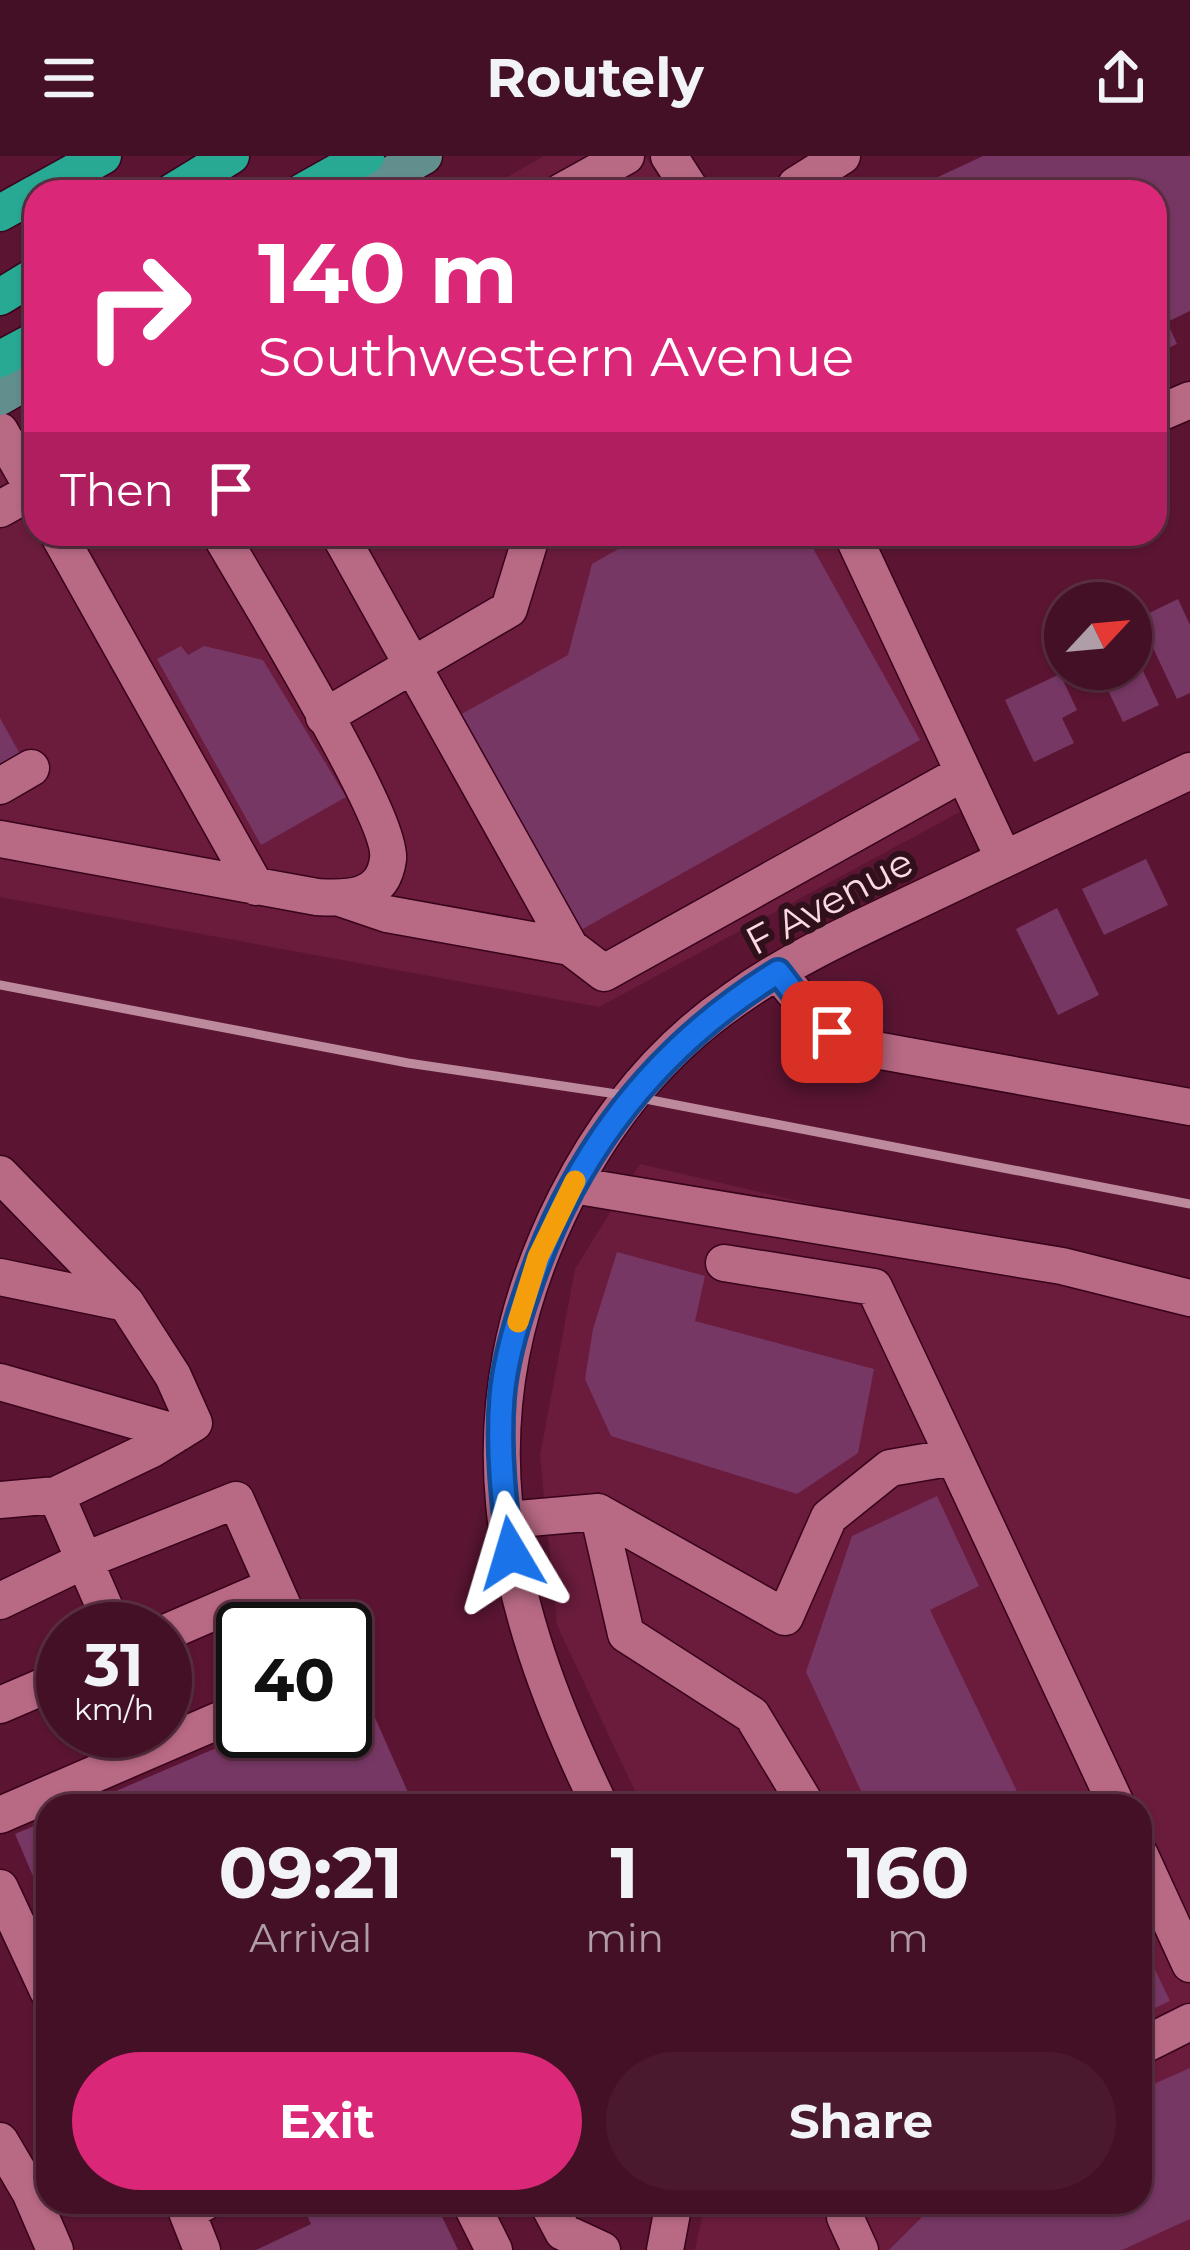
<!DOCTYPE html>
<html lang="en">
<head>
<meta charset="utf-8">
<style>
  body { margin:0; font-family:Montserrat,sans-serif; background:#4b192e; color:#f1f3f6; height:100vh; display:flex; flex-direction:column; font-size:45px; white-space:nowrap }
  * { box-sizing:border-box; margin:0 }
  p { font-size:39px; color:#af9da7 }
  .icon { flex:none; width:66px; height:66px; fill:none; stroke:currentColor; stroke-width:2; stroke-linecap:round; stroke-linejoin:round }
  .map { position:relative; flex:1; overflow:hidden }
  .panel { position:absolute; left:36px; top:1638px; width:1116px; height:420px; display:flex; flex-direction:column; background:#441026; border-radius:36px; box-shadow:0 3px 9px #0004,0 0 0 3px #5c3043 }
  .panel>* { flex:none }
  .banner { position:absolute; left:24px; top:24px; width:1143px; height:366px; border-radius:36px; box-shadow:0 3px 9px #0004,0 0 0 3px #5c3043; background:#db2777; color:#fff; overflow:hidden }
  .needle { width:78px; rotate:64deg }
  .fabs { position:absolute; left:1044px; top:426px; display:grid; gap:24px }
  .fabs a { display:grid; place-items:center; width:108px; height:108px; border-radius:50%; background:#441026; box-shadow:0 3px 9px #0004,0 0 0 3px #5c3043; font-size:60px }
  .speed { position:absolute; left:36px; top:1446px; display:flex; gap:24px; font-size:60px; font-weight:700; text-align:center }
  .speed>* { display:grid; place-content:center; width:156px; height:156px; border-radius:50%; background:#441026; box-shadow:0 3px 9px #0004,0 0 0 3px #5c3043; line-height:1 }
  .speed small { font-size:30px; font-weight:400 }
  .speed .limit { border:6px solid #111; border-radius:18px; background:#fff; color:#111 }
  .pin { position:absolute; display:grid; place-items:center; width:102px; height:102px; color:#fff; margin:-51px; border-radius:24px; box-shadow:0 6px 18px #0006 }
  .me { position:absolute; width:132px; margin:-66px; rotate:353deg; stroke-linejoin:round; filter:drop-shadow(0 0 9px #0008) }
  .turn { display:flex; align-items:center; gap:42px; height:252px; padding:0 36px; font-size:54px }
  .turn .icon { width:156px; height:156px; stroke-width:2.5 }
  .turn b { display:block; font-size:84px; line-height:102px }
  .then { display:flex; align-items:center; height:114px; padding:0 36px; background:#0003; gap:24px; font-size:45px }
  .eta { display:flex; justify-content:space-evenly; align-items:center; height:204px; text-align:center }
  .eta b { font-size:72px; font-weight:700; line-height:84px }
  .button { display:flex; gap:24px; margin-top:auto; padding:24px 36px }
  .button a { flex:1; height:138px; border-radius:72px; background:#db2777; color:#fff; font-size:48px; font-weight:700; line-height:138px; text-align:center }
  .button a+a { background:#4b192e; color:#f1f3f6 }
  header { display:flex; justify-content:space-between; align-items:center; height:156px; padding:0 36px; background:#441026; font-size:54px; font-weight:700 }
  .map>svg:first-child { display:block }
  .built { fill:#6b1c3d }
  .building { fill:#763764 }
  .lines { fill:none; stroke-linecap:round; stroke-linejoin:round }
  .minor-casing { stroke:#38031b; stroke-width:39 }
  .major-casing { stroke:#38031b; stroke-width:39 }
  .highway-casing { stroke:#38031b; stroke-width:39 }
  .minor { stroke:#b86984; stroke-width:36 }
  .major { stroke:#618f8e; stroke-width:36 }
  .highway { stroke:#27a994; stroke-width:36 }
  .rail { stroke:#bc8a9c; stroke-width:9 }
  .route-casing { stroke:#114b97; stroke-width:30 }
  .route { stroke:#1a73e8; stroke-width:21 }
  .slow { stroke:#f59e0b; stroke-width:21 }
  .labels { text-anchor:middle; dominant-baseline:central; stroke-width:12; stroke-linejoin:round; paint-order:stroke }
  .street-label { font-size:39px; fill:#fcd8e2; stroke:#2f101b }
</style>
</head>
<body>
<header><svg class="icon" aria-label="menu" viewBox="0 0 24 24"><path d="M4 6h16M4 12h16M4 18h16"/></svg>Routely<svg class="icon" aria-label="share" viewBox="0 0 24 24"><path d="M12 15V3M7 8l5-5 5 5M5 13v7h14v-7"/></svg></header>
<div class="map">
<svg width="1190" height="2094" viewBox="0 0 1190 2094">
  <rect width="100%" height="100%" fill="#5b1533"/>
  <path class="built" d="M544 0H645L668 36H481Z
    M36 287V378H835L969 651 599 851 0 741V307Z
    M640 1008 901 1069 1190 1128V2094H695L705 2046H1140V1650H642L557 1469 540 1300 575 1113Z"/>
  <path class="building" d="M983 0H1190V155L1167 166 1177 188 1155 198V36H906Z
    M612 378H805L920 584 579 775 458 560 568 499 592 408 620 392Z
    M1178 443 1190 469V537L1177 543 1139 462Z
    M1131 489 1159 549 1123 566 1098 513H1131Z
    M181 490 188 499 204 490 263 504 346 641 261 689 157 503Z
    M1060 518 1077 554 1062 562 1074 587 1034 606 1005 544Z
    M0 562 20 598 0 609Z
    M1146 703 1168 749 1104 779 1082 733Z
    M1057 752 1099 839 1058 859 1016 773Z
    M617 1096 705 1120 695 1165 874 1213 858 1297 797 1338 611 1280 585 1223 593 1173Z
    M937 1340 979 1430 930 1454 1024 1650H868L806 1516 852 1380Z
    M361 1530 414 1650H81L256 1575H345V1537Z
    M48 1664V1755L15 1678Z
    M1140 1782 1170 1845 1140 1859Z
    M1190 1912V2063L1122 2094H889L937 2046H1140V1934Z
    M301 2046H435L458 2094H256L311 2068Z"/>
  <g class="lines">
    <g class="minor-casing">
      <path id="minor" d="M669 0 692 36
        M796 29 842 0
        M561 36 626 0
        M1155 259 1190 244
        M0 275 36 338
        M0 353 36 333
        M58 378 256 731
        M339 378 570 791 604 817 963 617
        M852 378 1004 703
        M324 561 509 453 532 378
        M0 630 31 612
        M0 683 317 741C348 743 383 743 388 703 393 661 249 429 220 378
        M340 742 387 758 570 791
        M778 816C802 848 824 871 859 891L1190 951
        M0 1018 126 1147 173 1220 194 1267 152 1293 56 1339 114 1473
        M573 1029 1062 1110 1190 1142
        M724 1107 874 1131 954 1301
        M0 1121 126 1147
        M0 1226 178 1277
        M0 1344 56 1339
        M506 1364 598 1356
        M0 1445 83 1405 236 1344 293 1473
        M165 1477 274 1430
        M0 1549 63 1522
        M600 1650C499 1442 457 1258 566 1042 606 963 662 893 735 843 794 801 862 771 927 740 1015 698 1102 657 1190 615
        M807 1650 752 1559 626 1478 598 1356 785 1461 829 1361 890 1312 954 1301 1117 1650
        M0 1659 243 1554
        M1140 1699 1190 1808
        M0 1732 48 1835
        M1140 1891 1190 1866
        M0 1985 30 2036 55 2094
        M470 2046 494 2094
        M547 2046 563 2076 602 2094
        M849 2046 845 2061 860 2094
        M202 2094 187 2056 205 2046
        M665 2094 674 2046"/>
    </g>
    <g class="major-casing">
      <path id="major" d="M360 36 424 0
        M0 241 36 220"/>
    </g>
    <g class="highway-casing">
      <path id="highway" d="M38 36 103 0
        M172 36 231 0
        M302 36 366 0
        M0 57 36 37
        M0 141 36 119
        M0 203 36 184"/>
    </g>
    <use href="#minor" class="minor"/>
    <use href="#major" class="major"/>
    <use href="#highway" class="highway"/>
    <path class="rail" d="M0 829 408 907 630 940 1190 1048"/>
  </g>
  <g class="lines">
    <g class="route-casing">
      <path id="route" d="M511 1397C503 1346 498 1293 502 1241 505 1205 516 1168 528 1134 573 998 656 891 778 816L807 854 832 876"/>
    </g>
    <use href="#route" class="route"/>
    <path class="slow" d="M518 1166 538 1101 575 1025"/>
  </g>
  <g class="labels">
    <g class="street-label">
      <text transform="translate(829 745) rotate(-28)">F Avenue</text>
    </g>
  </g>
</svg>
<div class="fabs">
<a><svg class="needle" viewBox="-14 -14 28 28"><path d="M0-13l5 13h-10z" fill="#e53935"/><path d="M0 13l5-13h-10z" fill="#af9da7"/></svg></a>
</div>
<div class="speed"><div>31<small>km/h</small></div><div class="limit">40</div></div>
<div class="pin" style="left:832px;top:876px;background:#d93025"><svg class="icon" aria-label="arrive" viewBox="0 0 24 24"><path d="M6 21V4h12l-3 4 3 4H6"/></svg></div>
<svg class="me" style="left:511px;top:1397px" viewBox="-20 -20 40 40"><path d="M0-17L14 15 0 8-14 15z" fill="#1a73e8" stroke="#fff" stroke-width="4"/></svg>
<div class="banner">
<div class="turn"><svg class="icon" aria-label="right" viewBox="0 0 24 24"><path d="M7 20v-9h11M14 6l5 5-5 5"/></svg><div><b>140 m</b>Southwestern Avenue</div></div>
<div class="then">Then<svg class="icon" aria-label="arrive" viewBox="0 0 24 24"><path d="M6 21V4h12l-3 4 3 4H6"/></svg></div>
</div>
<section class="panel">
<div class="eta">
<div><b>09:21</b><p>Arrival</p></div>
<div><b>1</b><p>min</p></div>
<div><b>160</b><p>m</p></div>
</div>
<div class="button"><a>Exit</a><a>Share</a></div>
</section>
</div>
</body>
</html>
